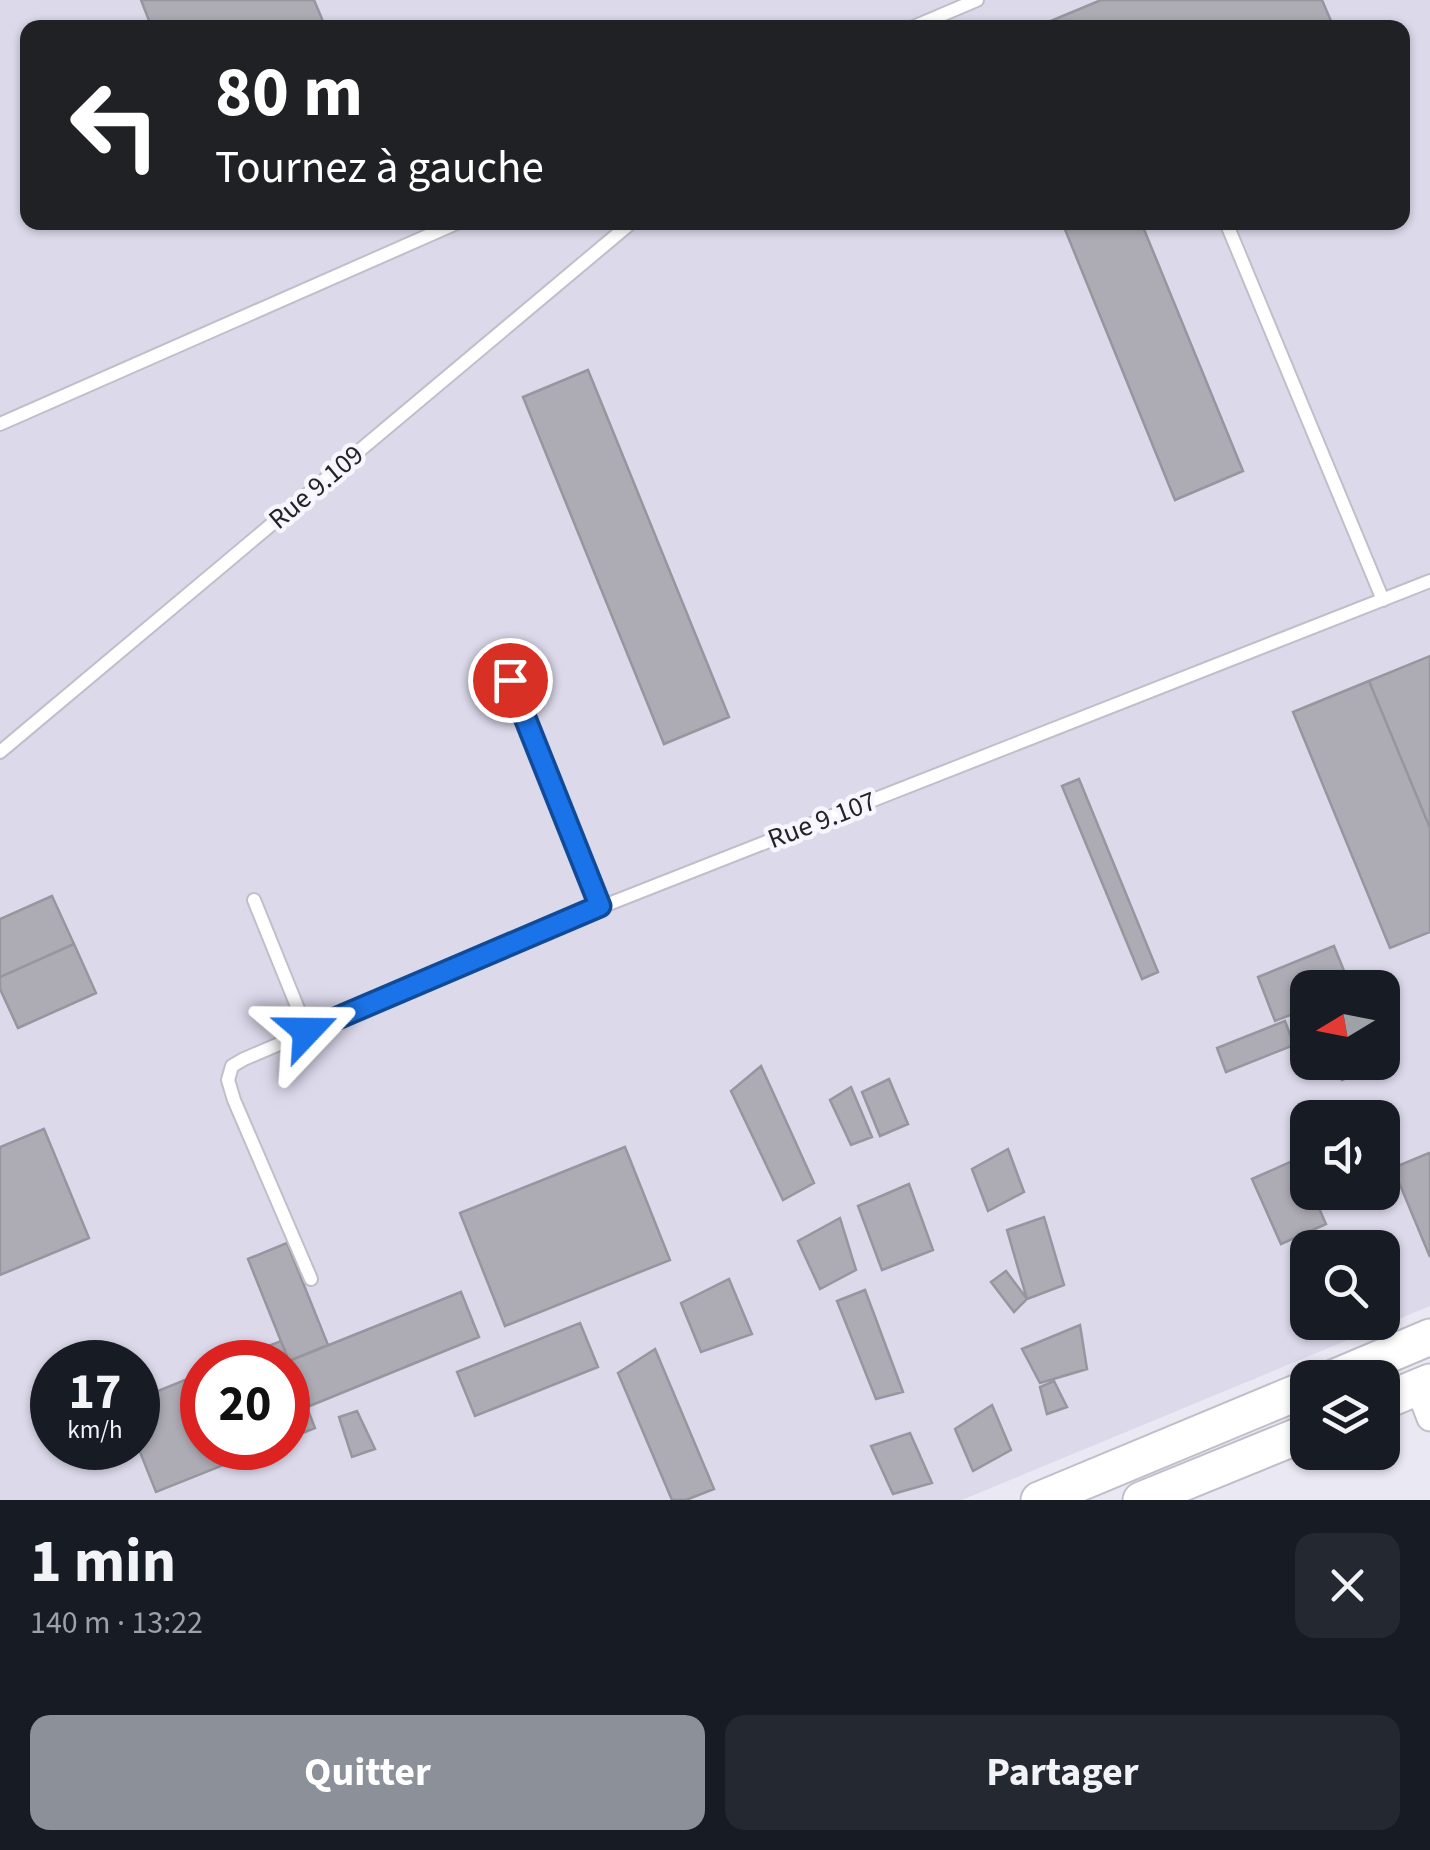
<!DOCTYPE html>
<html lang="fr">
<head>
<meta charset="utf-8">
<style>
  body { margin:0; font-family:"Source Sans 3",sans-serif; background:#242831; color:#f1f3f6; height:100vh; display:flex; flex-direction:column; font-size:38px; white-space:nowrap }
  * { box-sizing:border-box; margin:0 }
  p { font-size:32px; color:#9ea1a6 }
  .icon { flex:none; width:55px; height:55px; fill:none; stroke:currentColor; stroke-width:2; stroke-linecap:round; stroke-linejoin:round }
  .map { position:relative; height:1500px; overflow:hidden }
  .details { display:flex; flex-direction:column; background:#171b24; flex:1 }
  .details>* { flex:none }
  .guide { position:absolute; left:20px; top:20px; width:1390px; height:210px; border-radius:20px; box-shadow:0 2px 8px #0004; background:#202124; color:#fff; overflow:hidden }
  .needle { width:65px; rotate:260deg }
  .buttons { position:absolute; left:1290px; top:970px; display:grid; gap:20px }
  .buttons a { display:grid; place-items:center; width:110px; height:110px; border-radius:20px; background:#171b24; box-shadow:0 2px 8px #0004; font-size:50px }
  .speed { position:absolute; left:30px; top:1340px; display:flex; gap:20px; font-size:50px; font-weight:700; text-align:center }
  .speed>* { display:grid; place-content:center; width:130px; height:130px; border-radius:50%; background:#171b24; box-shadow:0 2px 8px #0004; line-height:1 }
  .speed small { font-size:25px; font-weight:400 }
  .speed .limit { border:15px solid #d22; background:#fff; color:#111 }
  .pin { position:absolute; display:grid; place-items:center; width:85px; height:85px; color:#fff; margin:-42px; border:5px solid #fff; border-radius:50%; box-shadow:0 2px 10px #0007 }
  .me { position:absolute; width:110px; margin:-55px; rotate:67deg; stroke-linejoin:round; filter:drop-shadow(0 0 8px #0008) }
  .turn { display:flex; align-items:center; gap:35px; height:210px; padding:0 30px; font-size:45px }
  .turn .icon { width:130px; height:130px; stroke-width:2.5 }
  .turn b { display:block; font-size:70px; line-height:85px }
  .round { display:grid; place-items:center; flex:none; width:105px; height:105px; border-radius:20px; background:#242831 }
  .summary { display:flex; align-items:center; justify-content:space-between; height:170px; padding:0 30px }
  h1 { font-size:60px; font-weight:700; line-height:75px }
  .button { display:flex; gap:20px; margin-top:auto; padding:20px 30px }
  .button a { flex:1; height:115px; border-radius:20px; background:#8c9099; color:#fff; font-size:40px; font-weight:700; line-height:115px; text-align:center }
  .button a+a { background:#242831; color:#f1f3f6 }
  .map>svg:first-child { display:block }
  .built { fill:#dbd9ea; fill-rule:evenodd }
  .building { fill:#adacb5; stroke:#97969f; stroke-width:2.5 }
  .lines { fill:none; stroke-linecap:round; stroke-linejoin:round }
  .service-casing { stroke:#c0bfc9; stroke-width:16 }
  .minor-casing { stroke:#c0bfc9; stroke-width:29 }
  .secondary-casing { stroke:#c0bfc9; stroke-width:39 }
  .service { stroke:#fff; stroke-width:12 }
  .minor { stroke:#fff; stroke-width:25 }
  .secondary { stroke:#fff; stroke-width:35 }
  .route-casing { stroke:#114b97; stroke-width:25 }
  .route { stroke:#1a73e8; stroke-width:18 }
  .labels { text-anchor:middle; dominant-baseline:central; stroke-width:9; stroke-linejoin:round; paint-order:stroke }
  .street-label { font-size:28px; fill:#242427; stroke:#f7f6fe }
</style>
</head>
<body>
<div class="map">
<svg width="1430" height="1500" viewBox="0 0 1430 1500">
  <rect width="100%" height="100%" fill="#eae8f3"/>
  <path class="built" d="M0 0H1430V1306L962 1500H0ZM28 28H1402V222H28ZM1308 988H1382V1062H1308ZM1308 1118H1382V1192H1308ZM1308 1248H1382V1322H1308ZM52 1362H138V1448H52ZM202 1362H288V1448H202Z"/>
  <path class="building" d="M141 0H314L325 26 152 28Z
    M1101 0H1322L1334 28H1034Z
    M1062 222H1141L1243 471 1175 500Z
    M588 370 729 717 664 744 523 397Z
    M1430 656V828L1369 681Z
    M1369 681 1430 828V932L1390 948 1293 712Z
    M1079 779 1158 972 1142 979 1062 786Z
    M52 896 74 944 0 977V919Z
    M74 944 96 993 18 1028 0 989V977Z
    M1334 946 1351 988H1308V1008L1275 1021 1258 977Z
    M1285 1021 1294 1045 1226 1072 1217 1048Z
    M1334 1062H1381L1342 1080Z
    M761 1066 814 1183 783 1200 731 1091Z
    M889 1079 908 1124 880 1136 862 1092Z
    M851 1087 872 1137 851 1145 830 1100Z
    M44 1129 89 1238 0 1275V1147Z
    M625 1147 670 1260 505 1326 460 1213Z
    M1008 1149 1024 1192 988 1211 972 1169Z
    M1429 1153 1430 1154V1257L1393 1168Z
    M1297 1159 1308 1183V1192H1312L1326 1224 1281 1244 1252 1179Z
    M909 1184 933 1250 882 1270 858 1206Z
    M1044 1217 1064 1285 1027 1299 1007 1230Z
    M840 1218 856 1270 820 1289 798 1241Z
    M287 1243 328 1345 289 1361 248 1259Z
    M1006 1271 1027 1299 1014 1312 991 1282Z
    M729 1279 752 1334 701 1352 681 1303Z
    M865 1290 903 1392 876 1399 837 1301Z
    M461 1292 479 1337 307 1407 289 1361Z
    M580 1323 598 1367 475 1416 457 1372Z
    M1080 1325 1087 1369 1040 1383 1022 1349Z
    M281 1341 315 1428 288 1439V1362H228Z
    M655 1349 714 1489 686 1500H672L618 1373Z
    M202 1373V1448H266L156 1492 138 1447V1399Z
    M1054 1381 1067 1407 1047 1414 1040 1387Z
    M992 1405 1011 1450 973 1471 955 1429Z
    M357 1411 375 1449 352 1457 339 1417Z
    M910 1433 932 1483 893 1494 871 1446Z"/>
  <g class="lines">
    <g class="service-casing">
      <path id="service" d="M911 28 977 0
        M1228 227 1383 600
        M0 424 459 222
        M510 681 601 907
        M0 752 632 222
        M254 900 307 1031
        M311 1279 234 1100 228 1080 232 1066 244 1059 601 907 1430 581"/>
    </g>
    <g class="minor-casing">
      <path id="minor" d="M1418 1387 1430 1418"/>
    </g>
    <g class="secondary-casing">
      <path id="secondary" d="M1333 1378 1430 1337
        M1382 1402 1430 1382
        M1039 1500 1308 1388
        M1141 1500 1308 1432"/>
    </g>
    <use href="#service" class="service"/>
    <use href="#minor" class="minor"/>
    <use href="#secondary" class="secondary"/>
  </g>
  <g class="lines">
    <g class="route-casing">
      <path id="route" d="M307 1031 600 906 510 680"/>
    </g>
    <use href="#route" class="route"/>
  </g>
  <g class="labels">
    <g class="street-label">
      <text transform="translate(316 487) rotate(-40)">Rue 9.109</text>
      <text transform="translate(822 820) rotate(-21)">Rue 9.107</text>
    </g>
  </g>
</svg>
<div class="buttons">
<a><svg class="needle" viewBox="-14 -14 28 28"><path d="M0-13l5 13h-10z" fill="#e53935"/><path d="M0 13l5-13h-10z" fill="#9ea1a6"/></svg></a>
<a><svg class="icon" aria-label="sound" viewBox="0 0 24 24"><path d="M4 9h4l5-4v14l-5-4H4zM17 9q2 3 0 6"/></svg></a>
<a><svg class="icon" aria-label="search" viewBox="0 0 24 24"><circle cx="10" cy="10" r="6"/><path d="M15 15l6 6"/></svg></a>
<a><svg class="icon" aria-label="layers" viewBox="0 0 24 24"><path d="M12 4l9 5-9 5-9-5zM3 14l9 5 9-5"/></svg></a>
</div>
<div class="speed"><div>17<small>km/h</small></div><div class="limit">20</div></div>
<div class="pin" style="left:510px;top:680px;background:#d93025"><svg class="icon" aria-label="arrive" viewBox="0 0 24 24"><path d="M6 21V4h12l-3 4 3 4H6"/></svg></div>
<svg class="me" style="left:307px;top:1031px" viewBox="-20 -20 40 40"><path d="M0-17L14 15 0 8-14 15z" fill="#1a73e8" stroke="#fff" stroke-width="4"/></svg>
<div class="guide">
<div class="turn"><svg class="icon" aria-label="left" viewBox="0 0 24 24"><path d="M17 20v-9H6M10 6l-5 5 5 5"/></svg><div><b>80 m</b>Tournez à gauche</div></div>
</div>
</div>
<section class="details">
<div class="summary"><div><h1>1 min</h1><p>140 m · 13:22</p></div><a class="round"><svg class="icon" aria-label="close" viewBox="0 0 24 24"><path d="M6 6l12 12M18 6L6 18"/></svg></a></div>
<div class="button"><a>Quitter</a><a>Partager</a></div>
</section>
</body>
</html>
